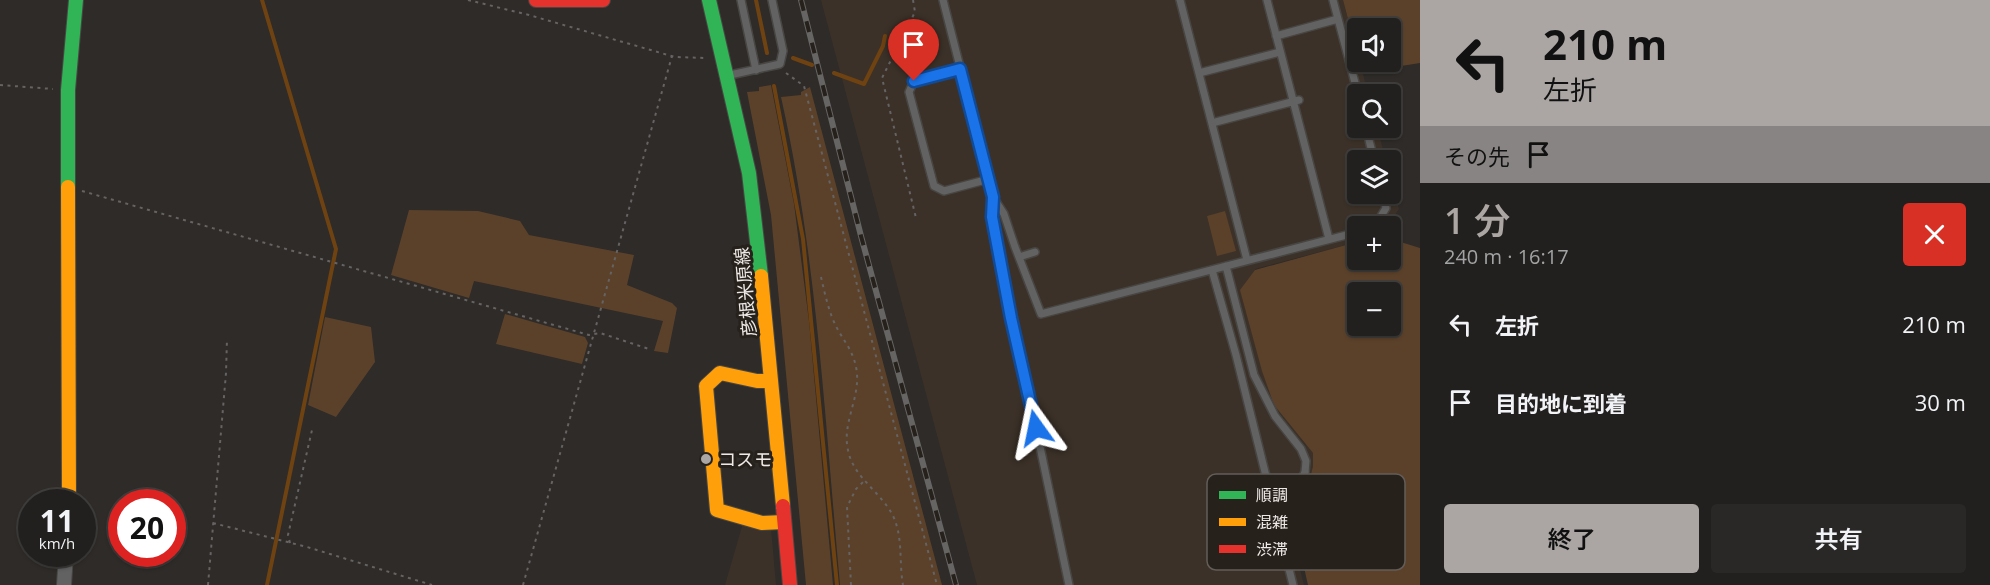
<!DOCTYPE html>
<html lang="ja">
<head>
<meta charset="utf-8">
<style>
  body { margin:0; font-family:"Open Sans","Noto Sans JP",sans-serif; background:#2a2827; color:#f1f3f6; height:100vh; display:flex; flex-direction:column; font-size:22px; white-space:nowrap }
  * { box-sizing:border-box; margin:0 }
  p { font-size:20px; color:#a2a3a4 }
  .icon { flex:none; width:33px; height:33px; fill:none; stroke:currentColor; stroke-width:2; stroke-linecap:round; stroke-linejoin:round }
  .map { position:relative; flex:1; overflow:hidden }
  .sheet { display:flex; flex-direction:column; background:#22201e; width:570px }
  .sheet>* { flex:none }
  .hud { background:#aba6a4; color:#111; overflow:hidden }
  .buttons { position:absolute; left:1347px; top:18px; display:grid; gap:12px }
  .buttons a { display:grid; place-items:center; width:54px; height:54px; border-radius:6px; background:#22201e; box-shadow:0 2px 4px #0004,0 0 0 2px #3f3e3c; font-size:30px }
  .speed { position:absolute; left:18px; top:489px; display:flex; gap:12px; font-size:30px; font-weight:700; text-align:center }
  .speed>* { display:grid; place-content:center; width:78px; height:78px; border-radius:50%; background:#22201e; box-shadow:0 2px 4px #0004,0 0 0 2px #3f3e3c; line-height:1 }
  .speed small { font-size:15px; font-weight:400 }
  .speed .limit { border:9px solid #d22; background:#fff; color:#111 }
  .pin { position:absolute; display:grid; place-items:center; width:51px; height:51px; color:#fff; margin:-62px -26px; border-radius:50% 50% 50% 0; rotate:-45deg; box-shadow:0 0 6px #0007 }
  .pin .icon { rotate:45deg }
  .me { position:absolute; width:66px; margin:-33px; rotate:348deg; stroke-linejoin:round; filter:drop-shadow(0 0 4px #0008) }
  .turn { display:flex; align-items:center; gap:21px; height:126px; padding:0 24px; font-size:27px }
  .turn .icon { width:78px; height:78px; stroke-width:2.5 }
  .turn b { display:block; font-size:42px; line-height:51px }
  .then { display:flex; align-items:center; height:57px; padding:0 24px; background:#0003; gap:12px; font-size:22px }
  .round { display:grid; place-items:center; flex:none; width:63px; height:63px; border-radius:6px; background:#2a2827 }
  .overview { display:flex; align-items:center; justify-content:space-between; height:102px; padding:0 24px }
  h1 { font-size:36px; font-weight:600; line-height:45px; color:#aba6a4 }
  .cta { display:flex; gap:12px; margin-top:auto; padding:12px 24px }
  .cta a { flex:1; height:69px; border-radius:6px; background:#aba6a4; color:#111; font-size:24px; font-weight:600; line-height:69px; text-align:center }
  .cta a+a { background:#2a2827; color:#f1f3f6 }
  ul { padding:0; list-style:none }
  li { display:flex; align-items:center; gap:18px; height:78px; padding:0 24px }
  li div { flex:1 }
  li b { display:block; font-size:22px }
  li em { font-style:normal }
  main { display:flex; flex:1; min-height:0 }
  .map>svg:first-child { display:block }
  .built { fill:#3b3128 }
  .green { fill:#5b412a; fill-rule:evenodd }
  .lines { fill:none; stroke-linecap:round; stroke-linejoin:round }
  .stream { stroke:#6f4212; stroke-width:4 }
  .lane-casing { stroke:#484643; stroke-width:10 }
  .street-casing { stroke:#484643; stroke-width:16 }
  .fast-casing { stroke:#484643; stroke-width:16 }
  .slow-casing { stroke:#484643; stroke-width:16 }
  .jam-casing { stroke:#484643; stroke-width:16 }
  .path { stroke:#656363; stroke-width:2; stroke-dasharray:3 4.5; stroke-linecap:butt }
  .lane { stroke:#636263; stroke-width:7 }
  .street { stroke:#636263; stroke-width:14 }
  .fast { stroke:#30b455; stroke-width:14 }
  .slow { stroke:#ff9f0a; stroke-width:14 }
  .jam { stroke:#e5322d; stroke-width:14 }
  .rail-casing { stroke:#666564; stroke-width:6 }
  .rail { stroke:#27211c; stroke-width:4; stroke-dasharray:11; stroke-linecap:butt }
  .lane-bridge-casing { stroke:#484643; stroke-width:10; stroke-linecap:butt }
  .lane-bridge { stroke:#636263; stroke-width:7 }
  .route-casing { stroke:#114b97; stroke-width:15 }
  .route { stroke:#1a73e8; stroke-width:10 }
  .poi-dot { fill:#aba6a4; stroke:#27211c; stroke-width:2 }
  .labels { text-anchor:middle; dominant-baseline:central; stroke-width:6; stroke-linejoin:round; paint-order:stroke }
  .street-label { font-size:18px; fill:#eee9e6; stroke:#27211c }
  .poi-label { font-size:18px; fill:#eee9e6; stroke:#27211c; text-anchor:start }
  .key { fill:#27211c; stroke:#635d59; stroke-width:1.5 }
  .key-label { font-size:16px; fill:#eee9e6 }
</style>
</head>
<body>
<main>
<div class="map">
<svg width="1420" height="585" viewBox="0 0 1420 585">
  <rect width="100%" height="100%" fill="#2e2b28"/>
  <path class="built" d="M821 0H1343L1357 53 1358 62H1360L1368 94H1358V128H1377L1386 160H1358V194H1390L1391 178 1399 209 1387 226H1358L1357 242 1255 269 1274 405 1313 453V466L1310 478 1304 488 1282 500 1304 585H977Z
    M743 523 771 528 776 585H725Z"/>
  <path class="green" d="M1343 0H1420V63L1363 72 1360 62H1390V28H1358L1357 53Z
    M771 85 794 204 809 321 833 585H806L771 215 747 92 759 91V87Z
    M810 87 942 585H840C825 422 817 257 781 97L801 95V92Z
    M409 210 478 211 520 221 529 235 634 255 627 285 672 303 677 308 668 353 654 351 663 321 474 281 469 298 391 275Z
    M1225 211 1236 251 1217 256 1207 216Z
    M1391 239 1420 248V585H1308L1288 497 1304 489 1310 478 1313 466V453L1274 405 1262 371 1240 290 1255 270 1357 242 1358 260H1390ZM1390 292V326H1358V292Z
    M505 314 585 337 588 343 582 364 496 344Z
    M325 317 371 327 375 362 336 417 308 405Z"/>
  <g class="lines">
    <path class="stream" d="M262 0 336 249 267 585
      M756 0 767 53
      M793 58 812 65
      M834 73 864 84 883 46 885 36
      M774 86 803 239 837 585"/>
    <g class="lane-casing">
      <path id="lane" d="M741 0 756 70
        M943 0 993 197 992 217 1011 318 1022 361 1069 585
        M1180 0 1247 260
        M1267 0 1329 239
        M1333 0 1358 94
        M1276 36 1338 19
        M960 69 914 81 909 92 934 186 944 191 989 179
        M1199 73 1280 52
        M730 75 780 64 783 51 772 0
        M1212 123 1299 100
        M1366 128 1374 160
        M993 197 1004 214 1015 247 1041 314 1358 232
        M1375 226 1386 208 1383 194
        M1019 257 1035 252
        M1226 266 1254 375 1275 416 1301 449 1306 461 1305 472
        M1212 270 1236 355 1293 585"/>
    </g>
    <g class="street-casing">
      <path id="street" d="M64 585 66 554"/>
    </g>
    <g class="fast-casing">
      <path id="fast" d="M709 0 749 173 761 276
        M68 187V90L76 0"/>
    </g>
    <g class="slow-casing">
      <path id="slow" d="M68 187 69 502
        M761 276 783 506
        M771 381H757L720 373 706 386 717 510 762 523 784 522"/>
    </g>
    <g class="jam-casing">
      <path id="jam" d="M536 0H603
        M783 506 790 585"/>
    </g>
    <path class="path" d="M468 0 529 15 675 57 707 58
      M913 0 915 12 882 78 916 218
      M786 73 804 86 937 585
      M0 85 53 89
      M82 191 589 335 600 333 649 349
      M821 277C824 290 827 304 832 317 840 339 855 349 857 374 859 400 842 424 848 450 853 478 883 493 894 518 903 539 899 563 903 585
      M213 523 307 547 432 585
      M290 543 288 535 312 430
      M208 585 226 373 227 339
      M523 585 672 56
      M851 585 847 507 856 489 865 480"/>
    <use href="#lane" class="lane"/>
    <use href="#street" class="street"/>
    <use href="#fast" class="fast"/>
    <use href="#slow" class="slow"/>
    <use href="#jam" class="jam"/>
    <g class="rail-casing">
      <path id="rail" d="M801 0 861 236 956 585"/>
    </g>
    <use href="#rail" class="rail"/>
    <g class="lane-bridge-casing">
      <path id="lane-bridge" d="M1261 498C1279 494 1298 492 1305 472"/>
    </g>
    <use href="#lane-bridge" class="lane-bridge"/>
  </g>
  <g class="lines">
    <g class="route-casing">
      <path id="route" d="M914 81 960 69 993 197 992 217 1011 318 1036 428"/>
    </g>
    <use href="#route" class="route"/>
  </g>
  <circle class="poi-dot" cx="706" cy="459" r="6"/>
  <g class="labels">
    <g class="street-label">
      <text transform="translate(745 292) rotate(-95)">彦根米原線</text>
    </g>
    <g class="poi-label">
      <text x="718" y="459">コスモ</text>
    </g>
  </g>
  <rect x="1207" y="474" width="198" height="96" rx="9" class="key"/>
  <rect x="1219" y="491" width="27" height="8" fill="#30b455"/>
  <rect x="1219" y="518" width="27" height="8" fill="#ff9f0a"/>
  <rect x="1219" y="545" width="27" height="8" fill="#e5322d"/>
  <g class="key-label">
    <text x="1256" y="501">順調</text>
    <text x="1256" y="528">混雑</text>
    <text x="1256" y="555">渋滞</text>
  </g>
</svg>
<div class="buttons">
<a><svg class="icon" aria-label="sound" viewBox="0 0 24 24"><path d="M4 9h4l5-4v14l-5-4H4zM17 9q2 3 0 6"/></svg></a>
<a><svg class="icon" aria-label="search" viewBox="0 0 24 24"><circle cx="10" cy="10" r="6"/><path d="M15 15l6 6"/></svg></a>
<a><svg class="icon" aria-label="layers" viewBox="0 0 24 24"><path d="M12 4l9 5-9 5-9-5zM3 14l9 5 9-5"/></svg></a>
<a>+</a>
<a>−</a>
</div>
<div class="speed"><div>11<small>km/h</small></div><div class="limit">20</div></div>
<div class="pin" style="left:914px;top:81px;background:#d93025"><svg class="icon" aria-label="arrive" viewBox="0 0 24 24"><path d="M6 21V4h12l-3 4 3 4H6"/></svg></div>
<svg class="me" style="left:1036px;top:428px" viewBox="-20 -20 40 40"><path d="M0-17L14 15 0 8-14 15z" fill="#1a73e8" stroke="#fff" stroke-width="4"/></svg>
</div>
<section class="sheet">
<div class="hud">
<div class="turn"><svg class="icon" aria-label="left" viewBox="0 0 24 24"><path d="M17 20v-9H6M10 6l-5 5 5 5"/></svg><div><b>210 m</b>左折</div></div>
<div class="then">その先<svg class="icon" aria-label="arrive" viewBox="0 0 24 24"><path d="M6 21V4h12l-3 4 3 4H6"/></svg></div>
</div>
<div class="overview"><div><h1>1 分</h1><p>240 m · 16:17</p></div><a class="round" style="background:#d93025;color:#fff"><svg class="icon" aria-label="close" viewBox="0 0 24 24"><path d="M6 6l12 12M18 6L6 18"/></svg></a></div>
<ul>
<li><svg class="icon" aria-label="left" viewBox="0 0 24 24"><path d="M17 20v-9H6M10 6l-5 5 5 5"/></svg><div><b>左折</b></div><em>210 m</em></li>
<li><svg class="icon" aria-label="arrive" viewBox="0 0 24 24"><path d="M6 21V4h12l-3 4 3 4H6"/></svg><div><b>目的地に到着</b></div><em>30 m</em></li>
</ul>
<div class="cta"><a>終了</a><a>共有</a></div>
</section>
</main>
</body>
</html>
